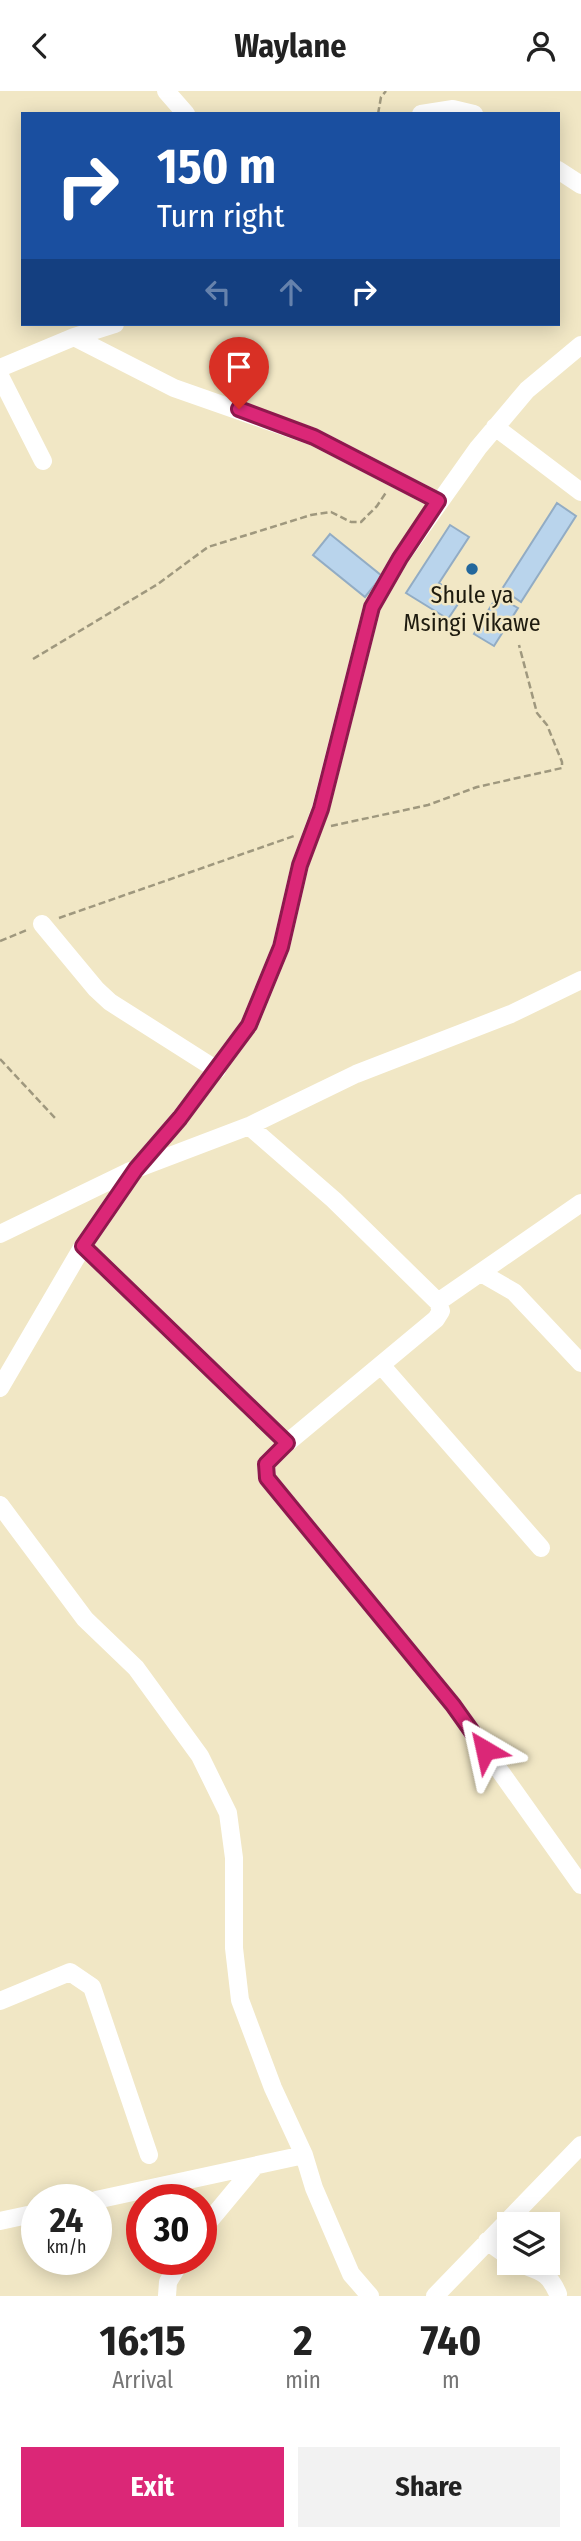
<!DOCTYPE html>
<html lang="en">
<head>
<meta charset="utf-8">
<style>
  body { margin:0; font-family:"Fira Sans Condensed",sans-serif; background:#f2f2f2; color:#222; height:100vh; display:flex; flex-direction:column; font-size:26px; white-space:nowrap }
  * { box-sizing:border-box; margin:0 }
  p { font-size:23px; color:#767676 }
  .icon { flex:none; width:38px; height:38px; fill:none; stroke:currentColor; stroke-width:2; stroke-linecap:round; stroke-linejoin:round }
  .map { position:relative; height:2205px; overflow:hidden }
  .details { display:flex; flex-direction:column; background:#fff; flex:1 }
  .details>* { flex:none }
  .top-card { position:absolute; left:21px; top:21px; width:539px; height:214px; border-radius:0px; box-shadow:0 4px 18px #0003; background:#1a4fa0; color:#fff; overflow:hidden }
  .tools { position:absolute; left:497px; top:2121px; display:grid; gap:14px }
  .tools a { display:grid; place-items:center; width:63px; height:63px; border-radius:0px; background:#fff; box-shadow:0 4px 18px #0003; font-size:35px }
  .speed { position:absolute; left:21px; top:2093px; display:flex; gap:14px; font-size:35px; font-weight:700; text-align:center }
  .speed>* { display:grid; place-content:center; width:91px; height:91px; border-radius:50%; background:#fff; box-shadow:0 4px 18px #0003; line-height:1 }
  .speed small { font-size:18px; font-weight:400 }
  .speed .limit { border:10px solid #d22; background:#fff; color:#111 }
  .pin { position:absolute; display:grid; place-items:center; width:60px; height:60px; color:#fff; margin:-72px -30px; border-radius:50% 50% 50% 0; rotate:-45deg; box-shadow:0 0 7px #0007 }
  .pin .icon { rotate:45deg }
  .me { position:absolute; width:77px; margin:-38px; rotate:324deg; stroke-linejoin:round; filter:drop-shadow(0 0 5px #0008) }
  .turn { display:flex; align-items:center; gap:24px; height:147px; padding:0 21px; font-size:32px }
  .turn .icon { width:91px; height:91px; stroke-width:2.5 }
  .turn b { display:block; font-size:49px; line-height:60px }
  .lanes { display:flex; align-items:center; height:66px; padding:0 21px; background:#0003; justify-content:center; gap:35px; direction:ltr }
  .lanes .off { opacity:.35 }
  .eta { display:flex; justify-content:space-evenly; align-items:center; height:119px; text-align:center }
  .eta b { font-size:42px; font-weight:700; line-height:49px }
  .button { display:flex; gap:14px; margin-top:auto; padding:14px 21px }
  .button a { flex:1; height:80px; border-radius:0px; background:#db2777; color:#fff; font-size:28px; font-weight:700; line-height:80px; text-align:center }
  .button a+a { background:#f2f2f2; color:#222 }
  header { display:flex; justify-content:space-between; align-items:center; height:91px; padding:0 21px; background:#fff; font-size:32px; font-weight:700 }
  .map>svg:first-child { display:block }
  .building { fill:#b9d4ec; stroke:#92acc4; stroke-width:2 }
  .lines { fill:none; stroke-linecap:round; stroke-linejoin:round }
  .path { stroke:#9f987e; stroke-width:2.5; stroke-dasharray:7 3.5; stroke-linecap:butt }
  .minor { stroke:#fff; stroke-width:18 }
  .route-casing { stroke:#8e194d; stroke-width:18 }
  .route { stroke:#db2777; stroke-width:12 }
  .poi-dot { fill:#23679c; stroke:#f1e7c5; stroke-width:2.5 }
  .labels { text-anchor:middle; dominant-baseline:central; stroke-width:5; stroke-linejoin:round; paint-order:stroke }
  .poi-label { font-size:24px; fill:#1e1b0f; stroke:#f1e7c5 }
</style>
</head>
<body>
<header><svg class="icon" aria-label="back" viewBox="0 0 24 24"><path d="M15 5l-7 7 7 7"/></svg>Waylane<svg class="icon" aria-label="person" viewBox="0 0 24 24"><circle cx="12" cy="8" r="4"/><path d="M4 21q1-7 8-7t8 7"/></svg></header>
<div class="map">
<svg width="581" height="2205" viewBox="0 0 581 2205">
  <rect width="100%" height="100%" fill="#f1e7c5"/>
  <path class="building" d="M557 412 576 425 521 511 502 498Z
    M450 434 469 446 439 492 462 507 448 528 406 502Z
    M330 443 382 485 365 506 313 464Z
    M497 505 518 517 494 555 474 543Z"/>
  <g class="lines">
    <path class="path" d="M378 23 381 6 386 0
      M33 568 158 493 208 456 311 424 331 421 351 431H361L377 415 387 400
      M331 735 428 714 477 696 562 677V671L547 634 537 622 519 554
      M59 827 294 745
      M0 850 27 839
      M0 968 55 1027"/>
    <path class="minor" d="M166 0 186 23
      M421 23 453 18 474 23
      M558 79 581 94
      M74 246 174 297 314 346 438 410
      M0 277 74 246 115 233
      M0 285 43 370
      M495 336 581 401
      M42 833 96 898 110 911 217 979
      M249 1035 334 1109 438 1211 441 1220 436 1228 287 1352 266 1373 267 1387 453 1614 581 1794
      M0 1143 128 1081 249 1035 356 983 511 923 581 889
      M83 1155 287 1352
      M481 1182 514 1201 581 1272
      M438 1211 581 1112
      M381 1274 541 1457
      M0 1297 83 1155 136 1078 180 1027 249 934 281 856 300 774 321 717 372 516 400 467 478 357 527 299 581 254
      M0 1414 85 1528 136 1577 200 1665 228 1722 234 1767V1857L240 1909 273 1997 304 2064 314 2097 351 2183 370 2205
      M0 1910 70 1881 92 1896 149 2064
      M96 2109 304 2064
      M0 2130 37 2122
      M201 2140 255 2075
      M487 2150 509 2166
      M518 2172C540 2181 548 2180 558 2203
      M167 2205 168 2191 182 2168
      M435 2205 581 2054"/>
  </g>
  <g class="lines">
    <g class="route-casing">
      <path id="route" d="M239 318 314 346 438 410 400 467 372 516 321 718 300 774 281 856 249 934 180 1027 136 1078 83 1155 287 1352 266 1373 267 1387 453 1614 485 1659"/>
    </g>
    <use href="#route" class="route"/>
  </g>
  <circle class="poi-dot" cx="472" cy="478" r="7"/>
  <g class="labels">
    <g class="poi-label">
      <text x="472" y="504">Shule ya<tspan x="472" dy="28">Msingi Vikawe</tspan></text>
    </g>
  </g>
</svg>
<div class="tools">
<a><svg class="icon" aria-label="layers" viewBox="0 0 24 24"><path d="M12 4l9 5-9 5-9-5zM3 14l9 5 9-5"/></svg></a>
</div>
<div class="speed"><div>24<small>km/h</small></div><div class="limit">30</div></div>
<div class="pin" style="left:239px;top:318px;background:#d93025"><svg class="icon" aria-label="arrive" viewBox="0 0 24 24"><path d="M6 21V4h12l-3 4 3 4H6"/></svg></div>
<svg class="me" style="left:485px;top:1659px" viewBox="-20 -20 40 40"><path d="M0-17L14 15 0 8-14 15z" fill="#db2777" stroke="#fff" stroke-width="4"/></svg>
<div class="top-card">
<div class="turn"><svg class="icon" aria-label="right" viewBox="0 0 24 24"><path d="M7 20v-9h11M14 6l5 5-5 5"/></svg><div><b>150 m</b>Turn right</div></div>
<div class="lanes"><svg class="icon off" aria-label="left" viewBox="0 0 24 24"><path d="M17 20v-9H6M10 6l-5 5 5 5"/></svg><svg class="icon off" aria-label="ahead" viewBox="0 0 24 24"><path d="M12 20V5M6 11l6-6 6 6"/></svg><svg class="icon" aria-label="right" viewBox="0 0 24 24"><path d="M7 20v-9h11M14 6l5 5-5 5"/></svg></div>
</div>
</div>
<section class="details">
<div class="eta">
<div><b>16:15</b><p>Arrival</p></div>
<div><b>2</b><p>min</p></div>
<div><b>740</b><p>m</p></div>
</div>
<div class="button"><a>Exit</a><a>Share</a></div>
</section>
</body>
</html>
